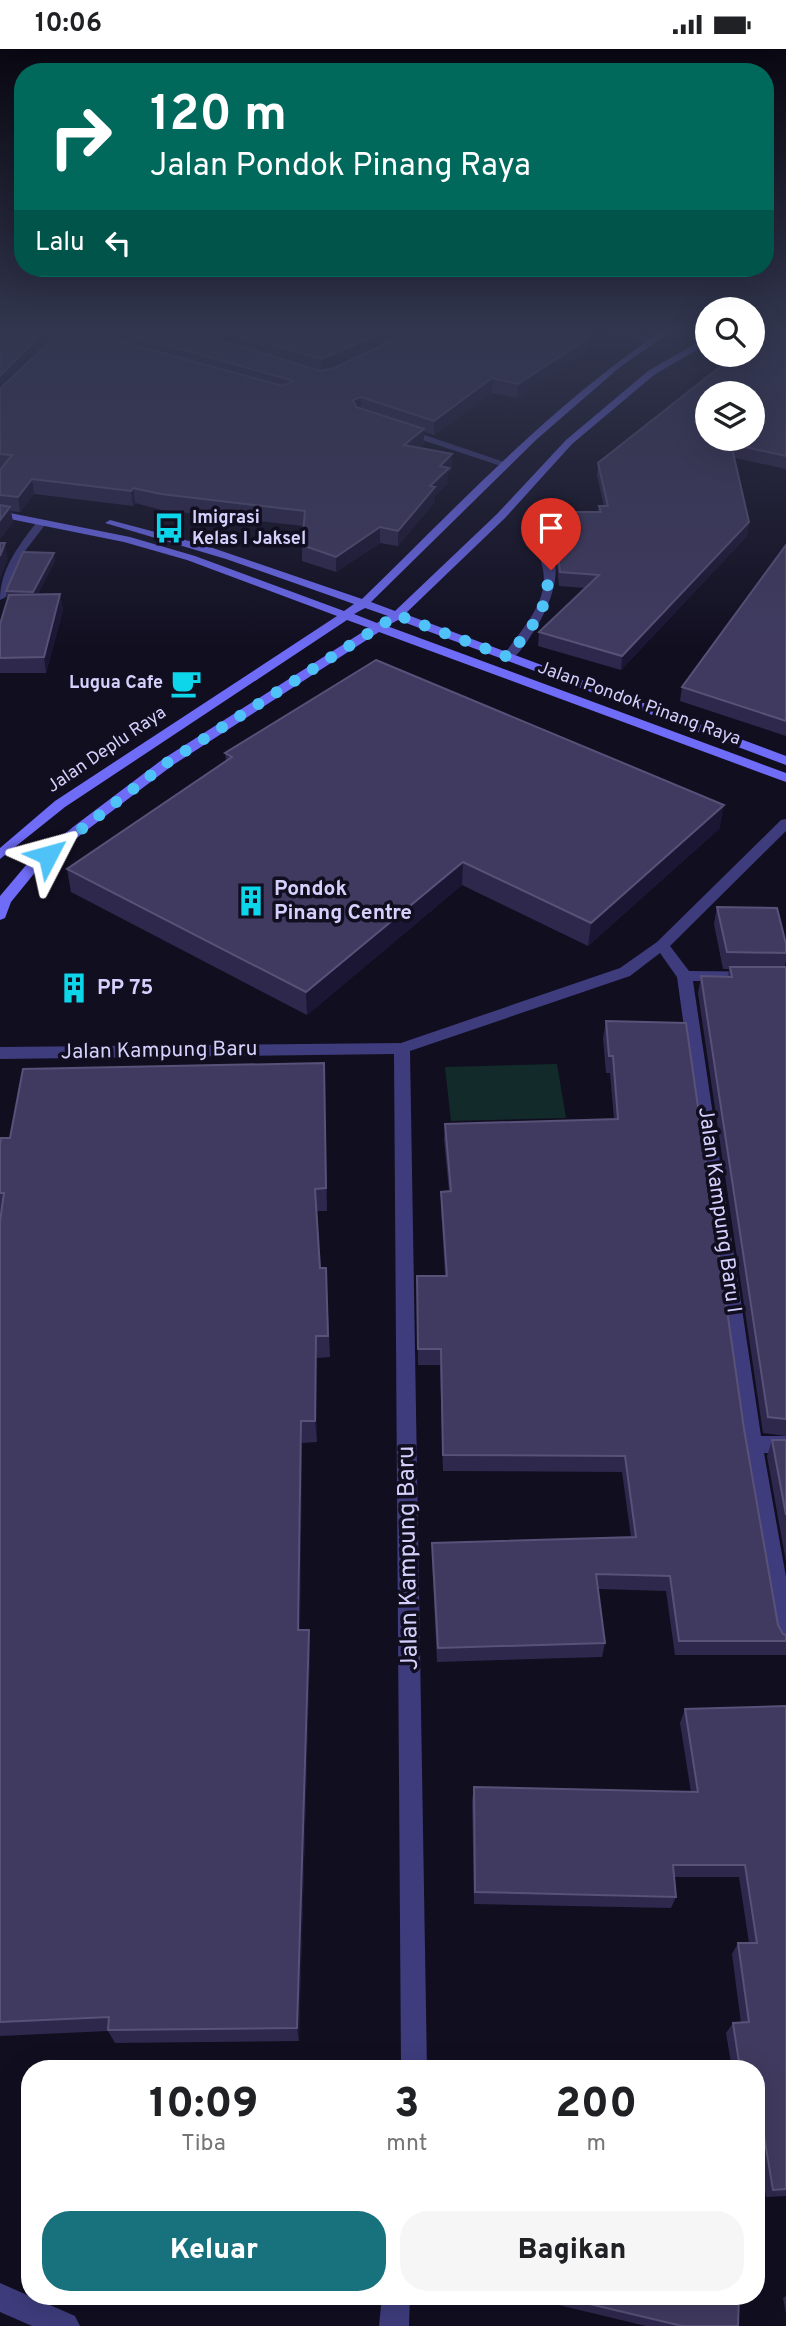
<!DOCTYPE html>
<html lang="id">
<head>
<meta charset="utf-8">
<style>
  body { margin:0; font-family:Overpass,sans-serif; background:#f6f6f6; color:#202124; height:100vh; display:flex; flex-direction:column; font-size:26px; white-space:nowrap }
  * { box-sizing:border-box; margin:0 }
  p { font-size:23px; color:#757577 }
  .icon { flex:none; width:38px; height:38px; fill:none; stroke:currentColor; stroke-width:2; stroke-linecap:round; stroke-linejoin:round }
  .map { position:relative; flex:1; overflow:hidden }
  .side { position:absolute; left:21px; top:2011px; width:744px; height:245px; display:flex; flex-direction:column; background:#fff; border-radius:28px; box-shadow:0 7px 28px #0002 }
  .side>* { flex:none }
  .guide { position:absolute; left:14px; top:14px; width:760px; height:214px; border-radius:28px; box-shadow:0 7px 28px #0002; background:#00695c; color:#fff; overflow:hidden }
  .fabs { position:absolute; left:695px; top:248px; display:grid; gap:14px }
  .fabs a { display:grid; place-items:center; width:70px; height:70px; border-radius:50%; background:#fff; box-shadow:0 7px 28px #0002; font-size:35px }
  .pin { position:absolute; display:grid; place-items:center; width:60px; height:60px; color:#fff; margin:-72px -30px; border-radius:50% 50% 50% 0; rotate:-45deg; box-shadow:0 0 7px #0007 }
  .pin .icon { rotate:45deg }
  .me { position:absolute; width:77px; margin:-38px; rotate:51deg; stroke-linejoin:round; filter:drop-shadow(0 0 5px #0008) }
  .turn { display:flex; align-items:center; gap:24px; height:147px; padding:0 21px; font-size:32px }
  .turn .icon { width:91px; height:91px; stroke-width:2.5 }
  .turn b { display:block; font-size:49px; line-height:60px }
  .then { display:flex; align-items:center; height:66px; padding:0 21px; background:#0003; gap:14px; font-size:26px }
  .eta { display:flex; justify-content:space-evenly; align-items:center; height:119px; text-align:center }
  .eta b { font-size:42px; font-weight:800; line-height:49px }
  .cta { display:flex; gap:14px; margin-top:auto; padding:14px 21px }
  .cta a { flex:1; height:80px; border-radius:28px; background:#17727e; color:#fff; font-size:28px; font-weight:800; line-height:80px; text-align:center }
  .cta a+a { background:#f6f6f6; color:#202124 }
  .status { display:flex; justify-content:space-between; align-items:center; height:49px; padding:0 35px; background:#fff; direction:ltr }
  .status svg { height:19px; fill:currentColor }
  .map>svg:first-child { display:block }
  .green { fill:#122a29 }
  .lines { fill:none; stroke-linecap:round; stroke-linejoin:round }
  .minor { fill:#3e3c7c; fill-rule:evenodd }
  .secondary { fill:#6f6cf7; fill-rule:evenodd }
  .wall { fill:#2f284d; fill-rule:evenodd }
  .shaded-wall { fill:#1b1633 }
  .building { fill:#403a60; stroke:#585178; stroke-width:2; fill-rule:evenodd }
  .route { stroke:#4fc3f7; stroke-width:12; stroke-dasharray:0 21.6 }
  .labels { text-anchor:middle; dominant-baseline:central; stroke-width:7; stroke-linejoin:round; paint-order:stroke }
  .far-poi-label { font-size:18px; font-weight:bold; fill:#d5d0fc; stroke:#110e20; text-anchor:start }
  .far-street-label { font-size:18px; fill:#d5d0fc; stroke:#110e20 }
  .poi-label { font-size:21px; font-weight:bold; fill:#d5d0fc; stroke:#110e20; text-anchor:start }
  .street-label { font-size:21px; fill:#d5d0fc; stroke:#110e20 }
  .near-street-label { font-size:24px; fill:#d5d0fc; stroke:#110e20 }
</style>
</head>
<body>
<div class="status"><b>10:06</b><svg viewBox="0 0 49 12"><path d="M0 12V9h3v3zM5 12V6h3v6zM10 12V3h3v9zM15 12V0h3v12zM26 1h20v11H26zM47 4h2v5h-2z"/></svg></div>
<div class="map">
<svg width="786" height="2277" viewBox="0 0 786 2277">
  <rect width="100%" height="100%" fill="#110e20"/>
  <path class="green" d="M557 1015 566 1069 451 1072 445 1018Z"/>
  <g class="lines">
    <path class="minor" d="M41 282H61L86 289 82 292Z
      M610 282H625L655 292 651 295Z
      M398 379H404L510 415 501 417 398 383Z
      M39 470 48 472 25 502 6 548 0 551C0 519 20 495 39 470Z
      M532 484C576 503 549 562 530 588 524 597 517 608 508 612L502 608C533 566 564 536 527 487Z
      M786 770V782L670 897 689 922 786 923V933L693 932 761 1387H786V1405L764 1404 786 1528V1600L778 1597 775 1590 742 1395 677 928 660 904 630 927 410 1002 427 2020H401L394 1005 0 1010V998L401 994 620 919 657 893 781 771Z
      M0 2234 75 2267 80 2277H32L0 2263Z
      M382 2247H410L409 2277H379Z"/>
    <path class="secondary" d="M662 282H672L620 318 537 390 371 553 395 562 497 465 566 391 648 322 707 288V295L654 326 572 395 505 469 405 565 786 707V716L398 571 387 577 786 724V733L379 583 173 716 83 784 37 821 11 853 5 869 0 871V847L27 815 73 778 163 710 369 579 347 571 65 758 0 810V799L55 752 337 567 187 511 124 493 0 468V462L130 488 195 507 344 562 354 555 226 510 105 474 110 471 204 496 362 550C458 457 550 357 662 282ZM365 559 388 567 377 574 354 565Z"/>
  </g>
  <path class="wall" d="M0 282 54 288 42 301 61 282H586L589 301 517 349 492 344 434 386 424 383V395L419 399 452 420 448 424V434L435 447V453L398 497 380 494 336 523 302 512V496L303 477 162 461 135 454 133 457 34 445 20 463 11 462 13 473 0 490V421L1 420H0ZM232 286 233 295 218 290Z
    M786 282V420L735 409 749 473 747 487 621 621 538 597 539 583 586 539 559 537 553 476 554 463H598L599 457H604L597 427 598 414Z
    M786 496V687L680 652 682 638Z
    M55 512 38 545H60L63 561 46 624H0V575L7 550 6 542Z
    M225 704 720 779 588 897 462 836 307 966 71 843 67 820 226 712Z
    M717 858 786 895V912L785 918H786V1387L763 1384 698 944 701 927 728 928 729 920H723L714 875Z
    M606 972 744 1380 778 1576 783 1585 786 1586V1606H675L666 1542 598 1540 605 1594 602 1608 437 1613 432 1509V1494L631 1488 622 1423 443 1422 440 1316H418L417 1227H445L441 1159V1143L449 1142 444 1091 445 1075 614 1070 610 1024H606L603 989Z
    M324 1014 327 1162H317L320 1219H326L330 1308 317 1309V1393L302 1394 300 1581H309L310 1600 299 1992 115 1994 108 1982 0 1987V1096L10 1089Z
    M772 1391H786V1513L767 1407Z
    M786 1657V2147L766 2148 756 2089V2020H732L726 1984 733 1974H741L732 1905 738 1894H749L739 1828H674L676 1848 671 1859 474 1855 472 1751 474 1738 691 1743 680 1674 685 1660Z
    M521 2247H739L738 2277H646Z
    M786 2247V2265L783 2249Z"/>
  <path class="shaded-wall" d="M44 282H53L54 288 0 343V327Z
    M213 282H245L232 284V286L214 291Z
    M387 282H418L321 324V310Z
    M590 288 589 301 517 349 518 335Z
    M492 329V344L434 386V372Z
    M361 348V362L354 366 353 351Z
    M424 380V395L404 411V396Z
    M452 405V420L448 424V434L435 447V453L398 497V482L430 437 440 417Z
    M32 430 34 445 20 463 18 448Z
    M133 439 135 454 133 457 131 442Z
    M10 458 13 473 0 490V471Z
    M749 473 747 487 621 621 622 607Z
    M380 478V494L336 523V508Z
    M5 494 8 510 1 528 0 533V507Z
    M54 504 55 512 35 551 33 543Z
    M60 545 63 561 46 624 44 608Z
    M724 756 720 779 588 897 591 874Z
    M463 813 462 836 307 966 306 943Z
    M316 1287 317 1309V1393L315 1372Z
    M301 1372 302 1394 300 1600 298 1581Z
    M309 1581 310 1600 299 1992 297 1979Z"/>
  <path class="building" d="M0 282H44L0 327Z
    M61 282H81L283 337 294 332 117 282H192L320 322 334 319 412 282H586L590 288 518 335 492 329 434 372 361 348 353 351 356 358 424 380 404 396 452 405 440 417 449 419 430 437 435 438 398 482 380 478 336 508 302 496 305 462 161 445 133 439 131 442 32 430 18 448 0 446V421L12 406 0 405V340Z
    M234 282H387L321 310 232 284Z
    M772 282H786V407L731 395 749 473 622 607 539 583 599 526 560 523 554 463H601L599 457H608L598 414 735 306H752V292L759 287ZM707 345H752V390H707Z
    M0 456 10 458 0 471Z
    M0 494H5L0 507Z
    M786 496V672L682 638Z
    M23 503 54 504 33 543 6 542Z
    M60 545 44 608 0 609V575L9 546Z
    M376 611 724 756 591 874 463 813 306 943 67 820 232 708 225 704Z
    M717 858 777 859 786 895V904L727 903Z
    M730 918H786V1370L768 1368 701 927 732 928Z
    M606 972 686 974 744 1380 778 1576 783 1585 786 1586V1592H679L670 1527 596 1525 605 1594 438 1599 432 1494 636 1488 625 1407 443 1406 441 1300H418L417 1227H447L441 1143 451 1142 445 1075 618 1070 613 1007H609Z
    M324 1014 326 1139 315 1140 320 1219H326L328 1287H316L315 1372H301L298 1581H309L297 1979 108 1981 109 1968 0 1973V1172L4 1144H0V1096L1 1089H10L23 1020Z
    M772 1391H786V1466Z
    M786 1657V2140L773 2141 761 2069 756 2070V2020H740L733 1974 749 1973 738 1894H757L745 1816H673L676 1848 475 1843 474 1738 698 1743 685 1660Z
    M556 2247H739L738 2277H682Z"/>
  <linearGradient id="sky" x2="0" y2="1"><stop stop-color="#090812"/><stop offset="0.47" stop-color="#32364e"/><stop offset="1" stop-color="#32364e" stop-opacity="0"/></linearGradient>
  <rect width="786" height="601" fill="url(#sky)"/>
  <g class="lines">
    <path class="route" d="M48 806 168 713 397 566 508 608 541 565 551 521"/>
  </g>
  <defs>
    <g id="bus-bare" transform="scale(2.415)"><path d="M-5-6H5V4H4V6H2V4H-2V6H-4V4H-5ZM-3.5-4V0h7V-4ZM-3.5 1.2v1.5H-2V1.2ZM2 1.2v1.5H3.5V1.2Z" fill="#0dd6eb" stroke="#110e20" stroke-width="2.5" paint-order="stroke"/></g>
    <g id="cafe-bare" transform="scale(2.415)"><path d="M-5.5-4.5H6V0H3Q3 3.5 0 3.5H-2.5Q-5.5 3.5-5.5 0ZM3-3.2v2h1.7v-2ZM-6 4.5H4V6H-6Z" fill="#0dd6eb" stroke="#110e20" stroke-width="2.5" paint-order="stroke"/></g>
    <g id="building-bare" transform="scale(2.415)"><path d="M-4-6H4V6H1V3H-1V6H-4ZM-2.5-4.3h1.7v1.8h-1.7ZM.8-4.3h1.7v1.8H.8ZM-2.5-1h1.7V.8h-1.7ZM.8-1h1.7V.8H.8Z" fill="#0dd6eb" stroke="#110e20" stroke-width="2.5" paint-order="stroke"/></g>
  </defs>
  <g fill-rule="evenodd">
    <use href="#bus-bare" x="169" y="479"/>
    <use href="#cafe-bare" x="186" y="634"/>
    <use href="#building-bare" x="251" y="852"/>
    <use href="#building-bare" x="74" y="939"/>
  </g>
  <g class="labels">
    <g class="far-poi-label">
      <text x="192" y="469">Imigrasi<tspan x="192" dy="21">Kelas I Jaksel</tspan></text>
      <text x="163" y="634" text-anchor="end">Lugua Cafe</text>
    </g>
    <g class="far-street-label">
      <text transform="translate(639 655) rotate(20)">Jalan Pondok Pinang Raya</text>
      <text transform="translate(107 701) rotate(-34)">Jalan Deplu Raya</text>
    </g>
    <g class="poi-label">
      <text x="274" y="840">Pondok<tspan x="274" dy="24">Pinang Centre</tspan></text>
      <text x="97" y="939">PP 75</text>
    </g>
    <g class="street-label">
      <text transform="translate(159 1002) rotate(-1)">Jalan Kampung Baru</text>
      <text transform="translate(719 1161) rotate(82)">Jalan Kampung Baru I</text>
    </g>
    <g class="near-street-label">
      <text transform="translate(409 1509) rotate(-91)">Jalan Kampung Baru</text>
    </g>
  </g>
</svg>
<div class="fabs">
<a><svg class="icon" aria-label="search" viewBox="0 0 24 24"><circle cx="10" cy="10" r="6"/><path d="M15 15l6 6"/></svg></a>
<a><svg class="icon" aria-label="layers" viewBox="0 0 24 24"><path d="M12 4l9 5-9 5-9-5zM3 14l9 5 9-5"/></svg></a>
</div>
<div class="pin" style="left:551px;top:521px;background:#d93025"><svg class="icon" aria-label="arrive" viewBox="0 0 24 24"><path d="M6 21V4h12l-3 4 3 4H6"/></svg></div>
<svg class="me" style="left:48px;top:806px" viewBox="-20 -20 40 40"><path d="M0-17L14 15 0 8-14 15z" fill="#4fc3f7" stroke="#fff" stroke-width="4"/></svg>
<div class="guide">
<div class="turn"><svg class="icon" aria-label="right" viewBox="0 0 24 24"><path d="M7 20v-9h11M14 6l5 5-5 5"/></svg><div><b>120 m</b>Jalan Pondok Pinang Raya</div></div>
<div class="then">Lalu<svg class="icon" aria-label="left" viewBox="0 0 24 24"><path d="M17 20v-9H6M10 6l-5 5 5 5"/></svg></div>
</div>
<section class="side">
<div class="eta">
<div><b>10:09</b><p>Tiba</p></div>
<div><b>3</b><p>mnt</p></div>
<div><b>200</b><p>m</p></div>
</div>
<div class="cta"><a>Keluar</a><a>Bagikan</a></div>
</section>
</div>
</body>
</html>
